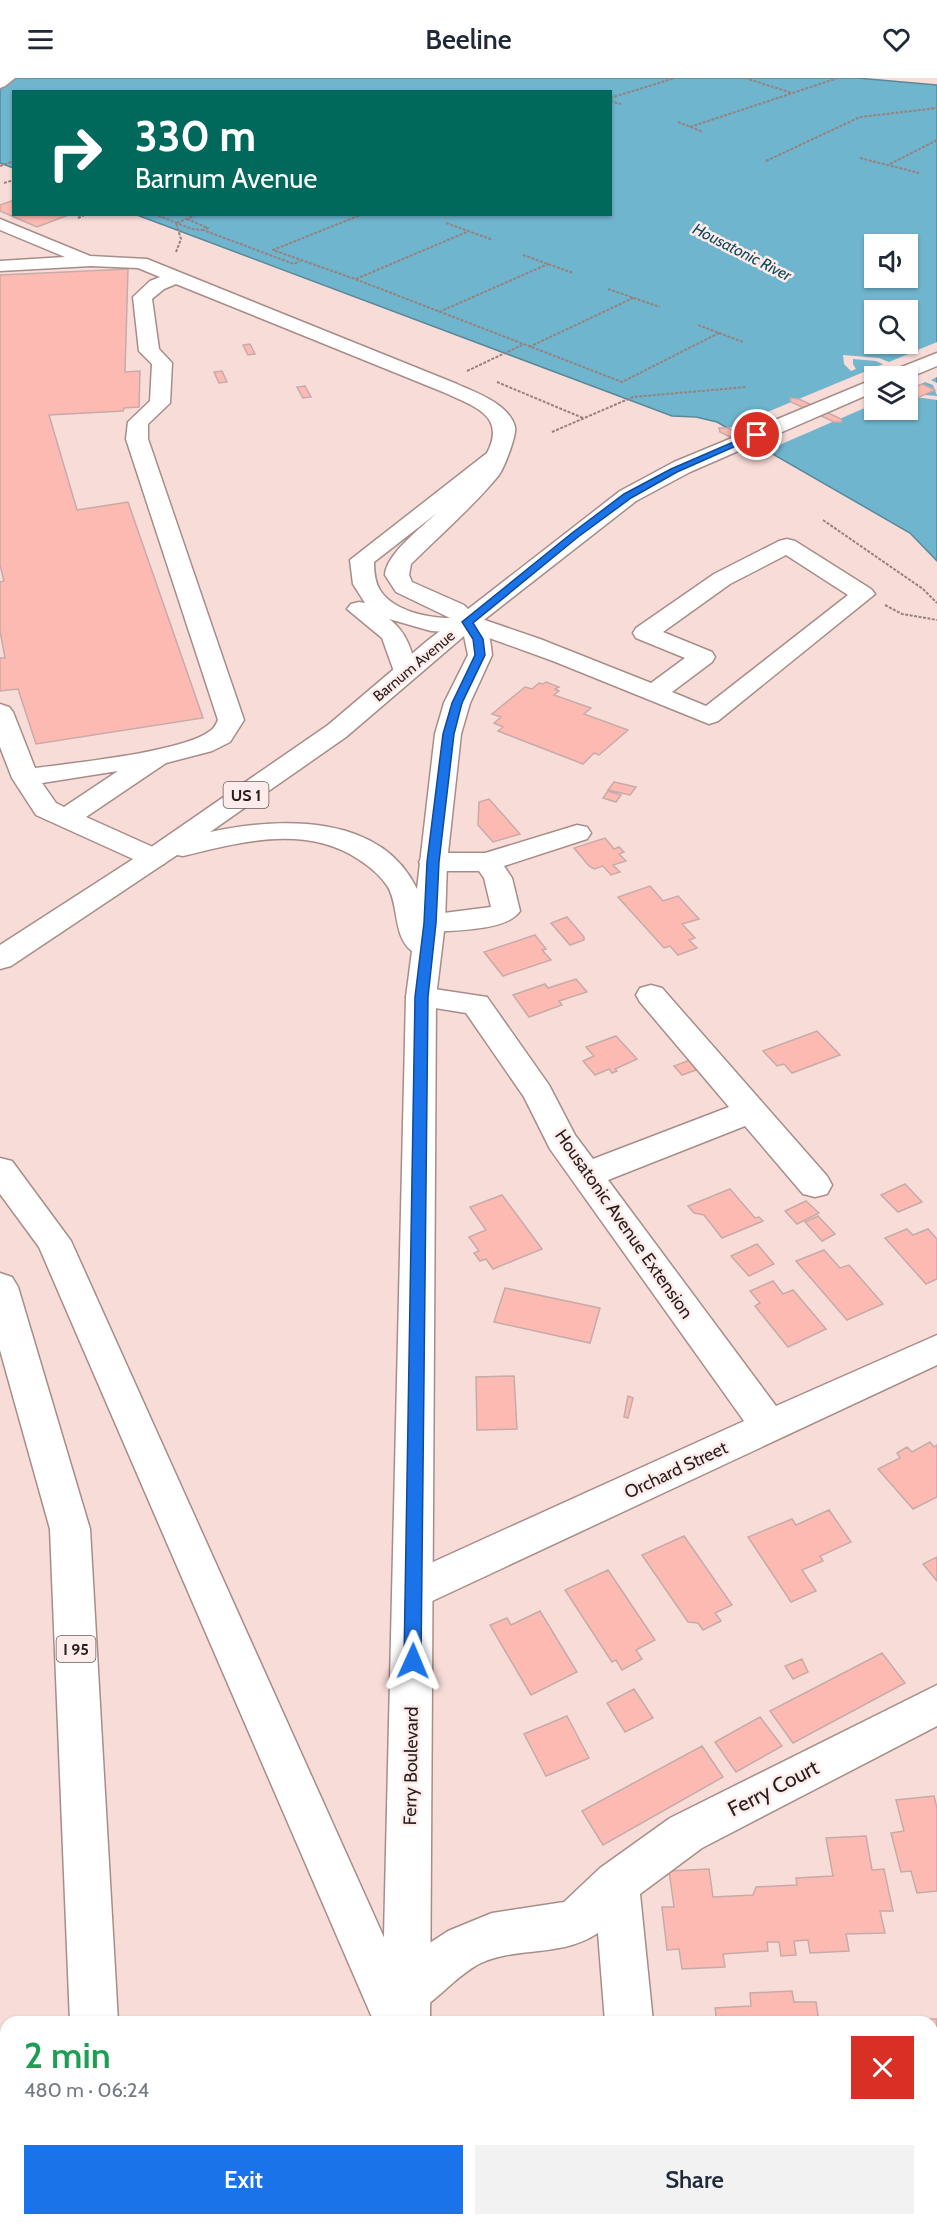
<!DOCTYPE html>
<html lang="en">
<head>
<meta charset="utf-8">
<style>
  body { margin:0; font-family:Cabin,sans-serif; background:#f2f2f3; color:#1f2937; height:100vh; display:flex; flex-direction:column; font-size:22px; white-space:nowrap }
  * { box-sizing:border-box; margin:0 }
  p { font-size:20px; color:#747a83 }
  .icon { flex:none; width:33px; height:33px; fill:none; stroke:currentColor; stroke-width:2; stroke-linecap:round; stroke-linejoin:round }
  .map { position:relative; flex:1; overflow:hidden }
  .drawer { position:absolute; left:0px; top:1938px; width:938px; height:210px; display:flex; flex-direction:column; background:#fff; border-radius:18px 18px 0 0; box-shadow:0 2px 4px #0004 }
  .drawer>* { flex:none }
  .banner { position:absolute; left:12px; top:12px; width:600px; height:126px; border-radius:0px; box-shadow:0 2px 4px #0004; background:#00695c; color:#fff; overflow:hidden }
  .buttons { position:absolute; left:864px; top:156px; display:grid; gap:12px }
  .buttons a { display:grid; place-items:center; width:54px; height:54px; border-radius:0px; background:#fff; box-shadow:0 2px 4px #0004; font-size:30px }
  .pin { position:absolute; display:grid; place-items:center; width:51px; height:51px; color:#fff; margin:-26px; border:3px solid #fff; border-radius:50%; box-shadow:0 2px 6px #0007 }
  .me { position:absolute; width:66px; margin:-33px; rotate:1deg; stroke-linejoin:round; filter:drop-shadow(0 0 4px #0008) }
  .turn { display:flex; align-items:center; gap:21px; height:126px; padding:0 24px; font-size:27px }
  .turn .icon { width:78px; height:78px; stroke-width:2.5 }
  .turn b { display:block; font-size:42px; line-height:51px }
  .round { display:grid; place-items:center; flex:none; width:63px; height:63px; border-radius:0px; background:#f2f2f3 }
  .summary { display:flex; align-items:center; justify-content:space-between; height:102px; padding:0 24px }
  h1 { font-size:36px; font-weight:600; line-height:45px; color:#1e9e55 }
  .primary-button { display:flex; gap:12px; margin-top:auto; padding:12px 24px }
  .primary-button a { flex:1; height:69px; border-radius:0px; background:#1a73e8; color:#fff; font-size:24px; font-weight:600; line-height:69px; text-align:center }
  .primary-button a+a { background:#f2f2f3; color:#1f2937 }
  header { display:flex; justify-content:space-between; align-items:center; height:78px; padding:0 24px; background:#fff; font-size:27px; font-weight:600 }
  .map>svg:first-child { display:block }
  .water { fill:#70b5ce; stroke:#5a8899; stroke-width:1.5; fill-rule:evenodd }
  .pier { fill:#f8dcd8 }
  .building { fill:#fdbab3; stroke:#c6aba8; stroke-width:1.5 }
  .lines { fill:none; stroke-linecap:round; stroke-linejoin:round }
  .minor-casing { stroke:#a78d8a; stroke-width:3 }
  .major-casing { stroke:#a78d8a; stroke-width:3 }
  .highway-casing { stroke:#a78d8a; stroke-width:3 }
  .path { stroke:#95827f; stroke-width:2; stroke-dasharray:3 1.5; stroke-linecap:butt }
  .minor { fill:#fff; fill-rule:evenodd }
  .major { fill:#fff; fill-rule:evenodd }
  .highway { fill:#fff; fill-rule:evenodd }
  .route { fill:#1a73e8; stroke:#114b97; stroke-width:1.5 }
  .labels { text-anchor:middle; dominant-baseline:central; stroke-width:5; stroke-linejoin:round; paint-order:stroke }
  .far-street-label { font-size:15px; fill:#281e1d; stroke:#feecea }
  .far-water-label { font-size:16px; font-style:italic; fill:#104b5e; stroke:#feecea }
  .shield { fill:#feecea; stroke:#685c5a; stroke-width:1.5 }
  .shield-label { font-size:16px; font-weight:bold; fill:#281e1d }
  .street-label { font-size:18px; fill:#281e1d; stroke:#feecea }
  .near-street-label { font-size:21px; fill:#281e1d; stroke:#feecea }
</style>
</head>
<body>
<header><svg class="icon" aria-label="menu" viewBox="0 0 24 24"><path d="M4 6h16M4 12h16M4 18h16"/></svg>Beeline<svg class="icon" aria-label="heart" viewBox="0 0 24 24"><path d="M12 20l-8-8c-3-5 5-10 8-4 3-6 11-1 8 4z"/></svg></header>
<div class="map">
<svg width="937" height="2148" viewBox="0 0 937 2148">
  <rect width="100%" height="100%" fill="#f8dcd8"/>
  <path class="water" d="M0 0H857L937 7V483L910 455 717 344 696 339 672 338 137 137 610 136V14H14L13 90 0 85ZM874 166H908V200H874ZM874 232H908V266H874ZM874 298H908V332H874Z"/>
  <path class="pier" d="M937 264V299L931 302 937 305V322L908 318 913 316 937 318 933 307 925 304 908 312V298H874V326L763 374 724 352 883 286 876 283 853 281V286L856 291 851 293 844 286 843 277 879 280 889 284Z"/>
  <path class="building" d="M14 122V136H71L37 149 0 133V127Z
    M128 191 125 294 140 293 139 329 124 330 123 333 49 337 77 432 128 424 203 640 36 666 18 611 0 613V580H5L0 553V504L4 503 0 487V197Z
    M250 266 255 276 248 277 243 267Z
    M222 293 227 304 219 305 214 294Z
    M922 306 935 312 917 320 908 315V312Z
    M305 308 311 319 303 320 297 309Z
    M790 320 799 321 841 341 842 344H834L791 324Z
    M719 350H728L771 371V375H763L720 354Z
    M546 604 559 609 555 611 559 613 554 617 591 630 584 636 628 652 599 677 594 675 583 686 498 653 503 649 494 645 501 639 492 636 525 609 532 611 539 605 543 606Z
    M614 704 636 709 630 717 608 712Z
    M608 713 621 717 616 724 603 720Z
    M489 721 520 756 493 764 478 747 479 724Z
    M605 760 614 771 619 769 624 774 619 776 626 783 613 787 620 794 611 797 603 788 594 791 589 788 574 770Z
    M650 808 663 823 678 818 699 841 682 846 695 860 689 862 697 870 678 877 670 868 664 870 618 819Z
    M567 839 584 859V862L570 867 551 845Z
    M535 857 546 871 542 872 551 882 503 898 484 874Z
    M576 901 587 914 559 923 562 927 529 939 513 917 545 906 548 910Z
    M817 953 840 977 792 995 784 986 777 988 763 973Z
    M616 958 637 981 615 991 617 993 612 995 609 991 595 997 583 983 594 978 586 969Z
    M690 982 699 991 682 997 674 988Z
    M905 1106 922 1124 898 1134 881 1117Z
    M730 1111 755 1140 759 1139 763 1143 722 1160 704 1137 694 1135 688 1128Z
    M502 1117 542 1171 493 1191 486 1181 480 1183 474 1175 479 1173 469 1159 486 1152 470 1129Z
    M806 1123 819 1135 797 1146 785 1133Z
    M818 1138 835 1156 822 1163 805 1144Z
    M907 1151 913 1157 928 1151 937 1161V1201L926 1206 885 1160Z
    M757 1166 774 1186 749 1198 731 1178Z
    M824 1172 840 1190 849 1187 883 1226 847 1242 796 1183Z
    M773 1203 783 1216 793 1212 826 1251 788 1269 755 1228 760 1225 750 1213Z
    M505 1210 600 1230 590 1265 494 1244Z
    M514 1298 517 1351 477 1352 476 1299Z
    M628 1318 633 1320 628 1340 624 1339Z
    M930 1364 934 1369 937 1367V1419L913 1431 878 1391 900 1380 897 1375 907 1369 912 1374Z
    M829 1432 851 1464 820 1478 823 1483 802 1492 816 1513 791 1524 748 1459 792 1441 796 1447Z
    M684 1458 732 1527 715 1535 721 1543 703 1552 698 1545 688 1544 642 1477Z
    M937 1479V1503L923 1486Z
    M608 1492 655 1562 636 1572 642 1581 622 1592 616 1582 612 1584 565 1512Z
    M540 1533 577 1594 531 1617 490 1547 507 1540 511 1547Z
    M882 1575 905 1605 793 1665 770 1633Z
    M802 1581 808 1594 793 1601 785 1588Z
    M634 1611 653 1640 625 1654 607 1625Z
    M567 1638 589 1680 546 1698 524 1656Z
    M760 1639 782 1668 736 1694 715 1664Z
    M702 1668 723 1699 603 1767 582 1733Z
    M934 1718 937 1730V1813L917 1815 911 1793 901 1794 891 1755 904 1753 896 1722Z
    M866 1758 872 1792 884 1791 893 1833H880L885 1855 846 1856 849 1873 810 1875 808 1862 794 1863 796 1877 781 1878 779 1864H767L768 1873 723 1876 725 1889 682 1891 679 1871 667 1872 662 1829H674L669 1793 709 1791 713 1819 753 1817 756 1809 797 1807 796 1800 833 1798 826 1760Z
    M792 1913 794 1924H816L819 1944H717L715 1930 751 1928 750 1915Z
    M910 1941H937V2052H933L932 2043V1944H910Z
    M580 2142H625L626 2148H580Z
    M794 2142H856L857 2148H795Z"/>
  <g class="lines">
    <g class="minor-casing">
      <path id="minor" d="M0 141 90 178 147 181 457 306C477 315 509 326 515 349 517 357 504 390 499 397 474 428 439 458 411 486L409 497 412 504 464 527 476 539 540 561 651 605 685 580 636 560 633 555 636 550 714 496 779 463 787 461 795 463 871 511 875 516 718 643 709 646 553 583 467 552 449 554 431 553 389 541C407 554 412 573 417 594L414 599 405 601 396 599 382 560 347 531 351 526 359 524 365 525 353 506 350 482 487 375C507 337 473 328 443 314L176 206 164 211 152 221 159 271 172 285 170 325 148 346V361L244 642 230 664 212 673 166 685 86 739 164 774 168 780 164 786 154 789 144 786 36 737 12 700 0 669V626L9 629 13 634 35 690C73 685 183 674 210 653 214 651 216 646 218 642L126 361 128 344 150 323 152 286 139 273 133 219 150 203 160 199 138 190 91 188 0 193V183L65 179 0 152ZM437 435C422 449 386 476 385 497L396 514 450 540C428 540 393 533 380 512 375 504 374 494 374 484ZM786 477 848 517 706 628 672 614 712 584 715 579 712 574 663 554 730 506ZM118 693 64 729 56 725 42 705Z
        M577 747 587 749 591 755 587 761 504 788 512 800 520 833C507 853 454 852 430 854L420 852 415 845 420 838 491 829 484 800 479 793H433L423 790 419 784 423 778 433 775H485Z
        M651 907 662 910 827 1098 832 1107 827 1116 815 1119 803 1116 745 1048 608 1102 776 1328 937 1257V1287L428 1525 414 1530 400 1525 394 1512 400 1499 744 1343 550 1071 524 1019 466 935 410 926 406 919 410 912 421 909 487 919 549 1007 575 1057 593 1081 729 1029 640 924 636 917 640 910Z
        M937 1607V1648L702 1770 640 1816 653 1944H605L598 1855C560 1880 518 1868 481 1885 453 1899 435 1927 406 1940L389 1933 382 1916 389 1899 416 1874 448 1853 492 1835 564 1824 600 1790 670 1740Z
        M622 2142H672L673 2148H623Z"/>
    </g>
    <g class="major-casing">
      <path id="major" d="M937 275V288L908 300V298H886L889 294Z
        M874 301V314L690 394 636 423 480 545 490 561 492 577 470 625 461 656 447 784 445 845 436 919 430 1944H382L406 919 412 873C393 859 399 828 388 809 381 798 369 788 358 781 305 746 240 764 183 778L177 777 11 888 0 891V867L144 774 328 647 427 563 620 413 674 384ZM464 558 468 577 444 625 435 656 417 811C381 735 280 739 210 754L346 659Z
        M337 2142H387L385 2148H335Z"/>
    </g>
    <g class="highway-casing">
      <path id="highway" d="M0 0H15L5 8 0 10Z
        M0 1080 12 1083 71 1163 422 1944H374L39 1169 0 1116Z
        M0 1195 12 1199 18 1209 90 1451 118 1944H70L50 1451 0 1272Z
        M78 2142H128V2148H78Z
        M374 2142H424V2148H374Z"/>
    </g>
    <path class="path" d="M745 0 792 15
      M610 20 675 0
      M610 23 621 26
      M678 44 703 54
      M690 49 838 0
      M860 80 919 95
      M766 83 860 39 937 30
      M890 86 937 62
      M0 88 14 83
      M4 105 14 102
      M154 136 192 151 203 152
      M363 136 273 172 355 201 622 304 719 255
      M78 140 87 136
      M187 141 208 150 203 152 294 186 300 183
      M446 145 493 162
      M176 174 181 161 176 145 199 136
      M523 177 573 195
      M356 201 469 153
      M608 211 660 229
      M439 234 548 186
      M698 247 743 264
      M529 269 633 220
      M467 293 522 267
      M497 304 583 340
      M552 354 633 319 746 309
      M823 442 923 511 937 525
      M885 527 902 536 937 542"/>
    <use href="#minor" class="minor"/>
    <use href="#major" class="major"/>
    <use href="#highway" class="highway"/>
  </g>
  <path class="route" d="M754 355 761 357 677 394 631 420 578 459 473 545 483 561 485 577 462 625 454 656 439 784 436 845 428 919 421 1583 419 1589 413 1591 407 1589 404 1583 415 919 424 845 427 784 443 656 452 625 475 577 473 561 462 544 572 455 624 416 671 391Z"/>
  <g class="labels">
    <g class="far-street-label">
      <text transform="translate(414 588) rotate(-40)">Barnum Avenue</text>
    </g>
    <g class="far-water-label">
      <text transform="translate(742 174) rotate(27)">Housatonic River</text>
    </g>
    <g class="shield">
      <rect x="223.5" y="704" width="45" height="26" rx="4.5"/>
      <rect x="56.5" y="1558" width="39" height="26" rx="4.5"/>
    </g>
    <g class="shield-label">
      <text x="246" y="717">US 1</text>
      <text x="76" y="1571">I 95</text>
    </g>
    <g class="street-label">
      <text transform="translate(624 1146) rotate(55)">Housatonic Avenue Extension</text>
      <text transform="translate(676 1392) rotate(-25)">Orchard Street</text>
      <text transform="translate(411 1688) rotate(-89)">Ferry Boulevard</text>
    </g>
    <g class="near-street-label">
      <text transform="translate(773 1710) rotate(-27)">Ferry Court</text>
    </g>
  </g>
</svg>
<div class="buttons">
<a><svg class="icon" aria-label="sound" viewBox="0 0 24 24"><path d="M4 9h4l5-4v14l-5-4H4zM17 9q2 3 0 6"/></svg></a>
<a><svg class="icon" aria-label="search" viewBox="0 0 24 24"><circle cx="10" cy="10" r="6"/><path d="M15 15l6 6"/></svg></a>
<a><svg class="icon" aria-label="layers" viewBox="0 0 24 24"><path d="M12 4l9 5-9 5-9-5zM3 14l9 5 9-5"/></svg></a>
</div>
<div class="pin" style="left:757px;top:357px;background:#d93025"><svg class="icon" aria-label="arrive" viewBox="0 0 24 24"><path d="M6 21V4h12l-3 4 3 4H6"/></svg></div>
<svg class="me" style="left:413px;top:1583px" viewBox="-20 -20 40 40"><path d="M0-17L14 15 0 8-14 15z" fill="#1a73e8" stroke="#fff" stroke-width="4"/></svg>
<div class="banner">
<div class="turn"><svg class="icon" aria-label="right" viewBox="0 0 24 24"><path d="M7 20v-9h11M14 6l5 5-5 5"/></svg><div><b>330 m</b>Barnum Avenue</div></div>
</div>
<section class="drawer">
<div class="summary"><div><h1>2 min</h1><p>480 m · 06:24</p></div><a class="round" style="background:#d93025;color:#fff"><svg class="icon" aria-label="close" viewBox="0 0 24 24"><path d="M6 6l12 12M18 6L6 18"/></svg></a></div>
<div class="primary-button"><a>Exit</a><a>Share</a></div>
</section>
</div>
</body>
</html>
